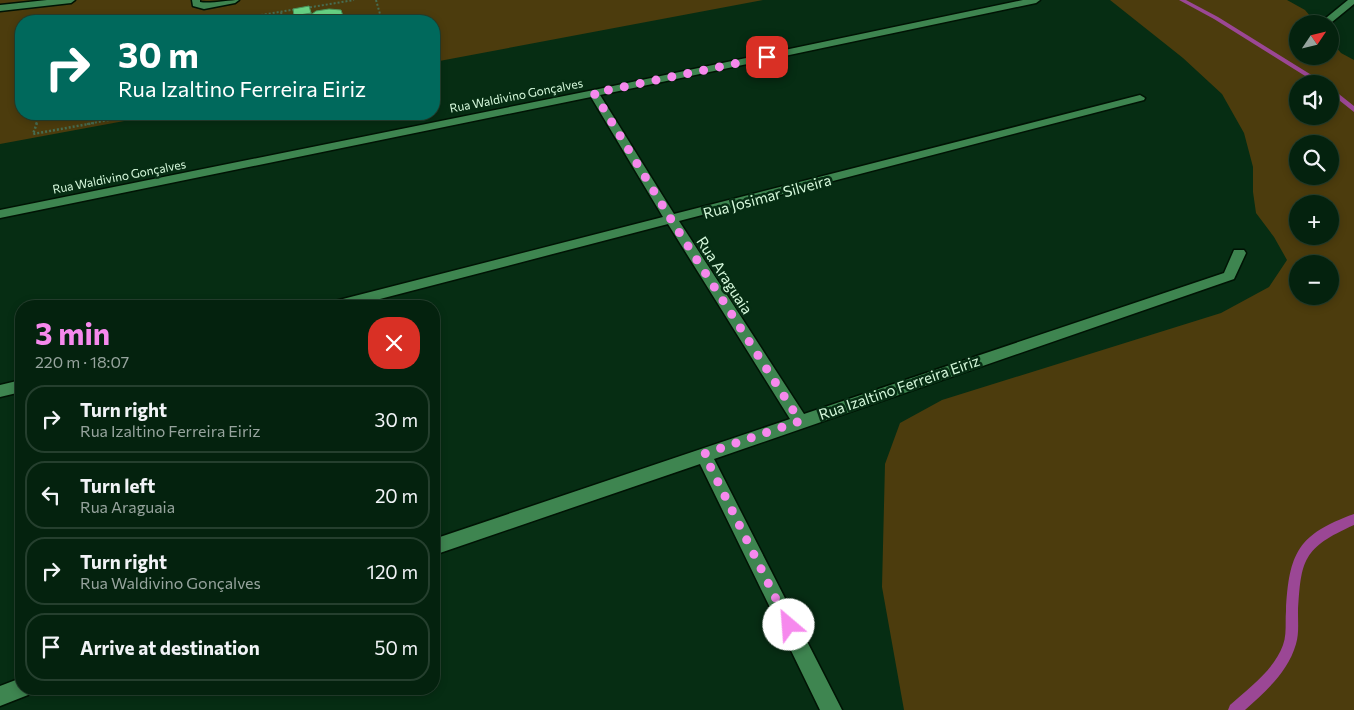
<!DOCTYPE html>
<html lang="en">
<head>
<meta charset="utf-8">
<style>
  body { margin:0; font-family:Commissioner,sans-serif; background:#122f1c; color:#f1f3f6; height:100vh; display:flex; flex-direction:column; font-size:19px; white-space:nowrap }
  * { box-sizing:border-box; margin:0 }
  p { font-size:16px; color:#97a49e }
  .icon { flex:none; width:28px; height:28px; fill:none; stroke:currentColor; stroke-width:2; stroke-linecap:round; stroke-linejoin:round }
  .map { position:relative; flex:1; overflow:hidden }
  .panel { position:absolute; left:15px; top:300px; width:425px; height:395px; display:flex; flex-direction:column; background:#04220e; border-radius:20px; box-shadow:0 2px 8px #0003,0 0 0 1px #253f2e }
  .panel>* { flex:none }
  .hud { position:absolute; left:15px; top:15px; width:425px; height:105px; border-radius:20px; box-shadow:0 2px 8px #0003,0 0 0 1px #253f2e; background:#00695c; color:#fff; overflow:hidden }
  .needle { width:32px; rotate:55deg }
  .tools { position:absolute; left:1289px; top:15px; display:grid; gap:10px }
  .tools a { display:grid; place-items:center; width:50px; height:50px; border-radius:50%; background:#04220e; box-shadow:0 2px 8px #0003,0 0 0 1px #253f2e; font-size:25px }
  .pin { position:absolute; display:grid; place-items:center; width:42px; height:42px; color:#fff; margin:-21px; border-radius:10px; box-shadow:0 2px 8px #0006 }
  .me { position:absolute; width:55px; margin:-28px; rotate:333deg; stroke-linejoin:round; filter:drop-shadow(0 0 4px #0008) }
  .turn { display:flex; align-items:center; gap:18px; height:105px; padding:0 20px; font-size:22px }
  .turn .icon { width:65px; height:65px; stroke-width:2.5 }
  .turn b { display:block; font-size:35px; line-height:42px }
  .round { display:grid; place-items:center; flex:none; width:52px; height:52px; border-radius:20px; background:#122f1c }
  .head { display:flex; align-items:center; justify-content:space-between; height:85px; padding:0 20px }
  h1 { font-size:30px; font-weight:700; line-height:38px; color:#f689ed }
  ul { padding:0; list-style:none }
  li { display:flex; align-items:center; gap:15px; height:68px; margin:0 10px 8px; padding:0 10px; border:2px solid #253f2e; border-radius:20px }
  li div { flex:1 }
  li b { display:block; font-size:19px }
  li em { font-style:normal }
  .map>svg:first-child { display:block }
  .green { fill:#4c3c0d; fill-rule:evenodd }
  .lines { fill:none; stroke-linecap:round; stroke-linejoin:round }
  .stream { fill:#9b4795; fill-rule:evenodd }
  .lane-casing { stroke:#001304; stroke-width:3 }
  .street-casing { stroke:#001304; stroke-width:3 }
  .path-far1 { stroke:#476d52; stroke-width:2; stroke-dasharray:2 2; stroke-linecap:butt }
  .path { stroke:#476d52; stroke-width:2.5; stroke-dasharray:2 2; stroke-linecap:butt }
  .lane { fill:#3e8550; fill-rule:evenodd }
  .street { fill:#3e8550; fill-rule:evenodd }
  .shaded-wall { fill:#49945c }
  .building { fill:#68d384; stroke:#49945c }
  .route { stroke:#f689ed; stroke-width:9; stroke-dasharray:0 16.2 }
  .labels { text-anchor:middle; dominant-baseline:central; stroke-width:5; stroke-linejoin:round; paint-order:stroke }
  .far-street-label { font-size:12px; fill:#d6f9dc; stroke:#062d13 }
  .street-label { font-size:15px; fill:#d6f9dc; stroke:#062d13 }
</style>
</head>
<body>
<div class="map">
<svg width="1354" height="710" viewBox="0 0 1354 710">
  <rect width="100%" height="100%" fill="#062d13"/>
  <path class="green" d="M0 0H763L434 62V21H21V114H162L0 144Z
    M1110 0H1287L1305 10 1317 24H1298V56H1330V40L1341 53 1354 60V710H904L882 587 885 464 900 423 942 400 1221 313 1269 287 1287 260 1274 237 1256 213 1253 192V167L1244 133 1222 94 1183 58ZM1298 84H1330V116H1298ZM1298 144H1330V176H1298ZM1298 204H1330V236H1298ZM1298 264H1330V296H1298Z"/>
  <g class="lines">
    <path class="stream" d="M1179 0H1186L1218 17 1326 84H1318L1214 19Z
      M1330 87 1354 106V112L1330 93Z
      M1354 514V525C1303 548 1301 559 1298 613 1298 624 1299 634 1296 644 1288 672 1266 691 1245 710H1228L1230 705C1249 688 1274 670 1283 645 1287 634 1285 622 1286 611 1289 553 1298 534 1354 514Z"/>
    <g class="lane-casing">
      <path id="lane" d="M47 0H75L71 3 0 11V5Z
        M192 0H200V2C209 4 229 0 239 0L235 3 204 9 193 6Z"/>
    </g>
    <g class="street-casing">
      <path id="street" d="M1023 0H1040L1036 3 600 95 674 214 1140 95 1145 98 1144 100 679 221 804 414 1224 273 1234 250H1244L1246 253 1234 279 714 459 842 710H820L700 464 434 555V539L790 419 668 224 353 306H328L330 302 335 301 663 217 591 97 0 218V210L594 90Z
        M1348 0H1354V4L1332 22H1326V18Z
        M21 380V392L0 397V385Z
        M21 678V689H31L28 695 0 706V686Z"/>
    </g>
    <path class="path-far1" d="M376 0 382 21
      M306 8 354 0
      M281 12 283 21
      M249 17 297 9
      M36 124 40 114
      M87 124 144 114"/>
    <path class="path" d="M37 123 33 134 94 123"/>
    <use href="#lane" class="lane"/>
    <use href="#street" class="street"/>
  </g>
  <path class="shaded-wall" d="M309 6 314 20 296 21 294 16Z
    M343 16 345 21H336Z"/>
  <path class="building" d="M309 6 311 13 294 16 293 9Z
    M329 9 341 10 343 16 336 21H268L270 20 285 17 296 19 308 17 316 11Z
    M166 17 174 21H137Z"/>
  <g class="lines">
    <path class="route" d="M767 57 594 93 672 221 800 421 704 454 789 625"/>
  </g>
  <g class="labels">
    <g class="far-street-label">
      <text transform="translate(516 95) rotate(-11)">Rua Waldivino Gonçalves</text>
      <text transform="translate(119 176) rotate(-11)">Rua Waldivino Gonçalves</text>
    </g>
    <g class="street-label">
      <text transform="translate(767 196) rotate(-15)">Rua Josimar Silveira</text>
      <text transform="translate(725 275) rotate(57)">Rua Araguaia</text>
      <text transform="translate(899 387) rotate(-19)">Rua Izaltino Ferreira Eiriz</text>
    </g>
  </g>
</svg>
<div class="tools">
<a><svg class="needle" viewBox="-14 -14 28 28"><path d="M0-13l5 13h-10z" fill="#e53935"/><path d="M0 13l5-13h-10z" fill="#97a49e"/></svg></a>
<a><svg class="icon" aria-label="sound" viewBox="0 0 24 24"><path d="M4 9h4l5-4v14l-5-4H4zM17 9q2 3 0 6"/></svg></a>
<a><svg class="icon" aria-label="search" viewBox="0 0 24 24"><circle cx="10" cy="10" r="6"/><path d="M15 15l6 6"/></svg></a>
<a>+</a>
<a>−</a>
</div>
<div class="pin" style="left:767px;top:57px;background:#d93025"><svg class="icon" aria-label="arrive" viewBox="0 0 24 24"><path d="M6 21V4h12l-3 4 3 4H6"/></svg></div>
<svg class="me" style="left:789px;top:625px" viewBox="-20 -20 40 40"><circle r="19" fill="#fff"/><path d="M0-13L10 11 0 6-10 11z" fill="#f689ed"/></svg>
<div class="hud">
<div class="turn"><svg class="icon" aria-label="right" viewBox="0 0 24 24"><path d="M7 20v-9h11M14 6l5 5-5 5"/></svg><div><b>30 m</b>Rua Izaltino Ferreira Eiriz</div></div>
</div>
<section class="panel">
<div class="head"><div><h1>3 min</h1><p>220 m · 18:07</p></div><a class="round" style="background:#d93025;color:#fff"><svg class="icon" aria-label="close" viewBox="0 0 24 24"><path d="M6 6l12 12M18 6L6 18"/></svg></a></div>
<ul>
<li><svg class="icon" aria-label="right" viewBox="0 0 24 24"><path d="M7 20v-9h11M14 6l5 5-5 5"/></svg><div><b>Turn right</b><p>Rua Izaltino Ferreira Eiriz</p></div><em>30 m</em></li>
<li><svg class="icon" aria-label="left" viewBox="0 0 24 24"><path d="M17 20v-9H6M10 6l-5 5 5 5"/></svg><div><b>Turn left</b><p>Rua Araguaia</p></div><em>20 m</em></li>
<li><svg class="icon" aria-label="right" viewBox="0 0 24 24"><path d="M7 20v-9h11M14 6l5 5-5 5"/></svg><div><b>Turn right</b><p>Rua Waldivino Gonçalves</p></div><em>120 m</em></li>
<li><svg class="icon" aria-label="arrive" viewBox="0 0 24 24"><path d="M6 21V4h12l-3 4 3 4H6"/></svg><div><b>Arrive at destination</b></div><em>50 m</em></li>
</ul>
</section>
</div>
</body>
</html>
